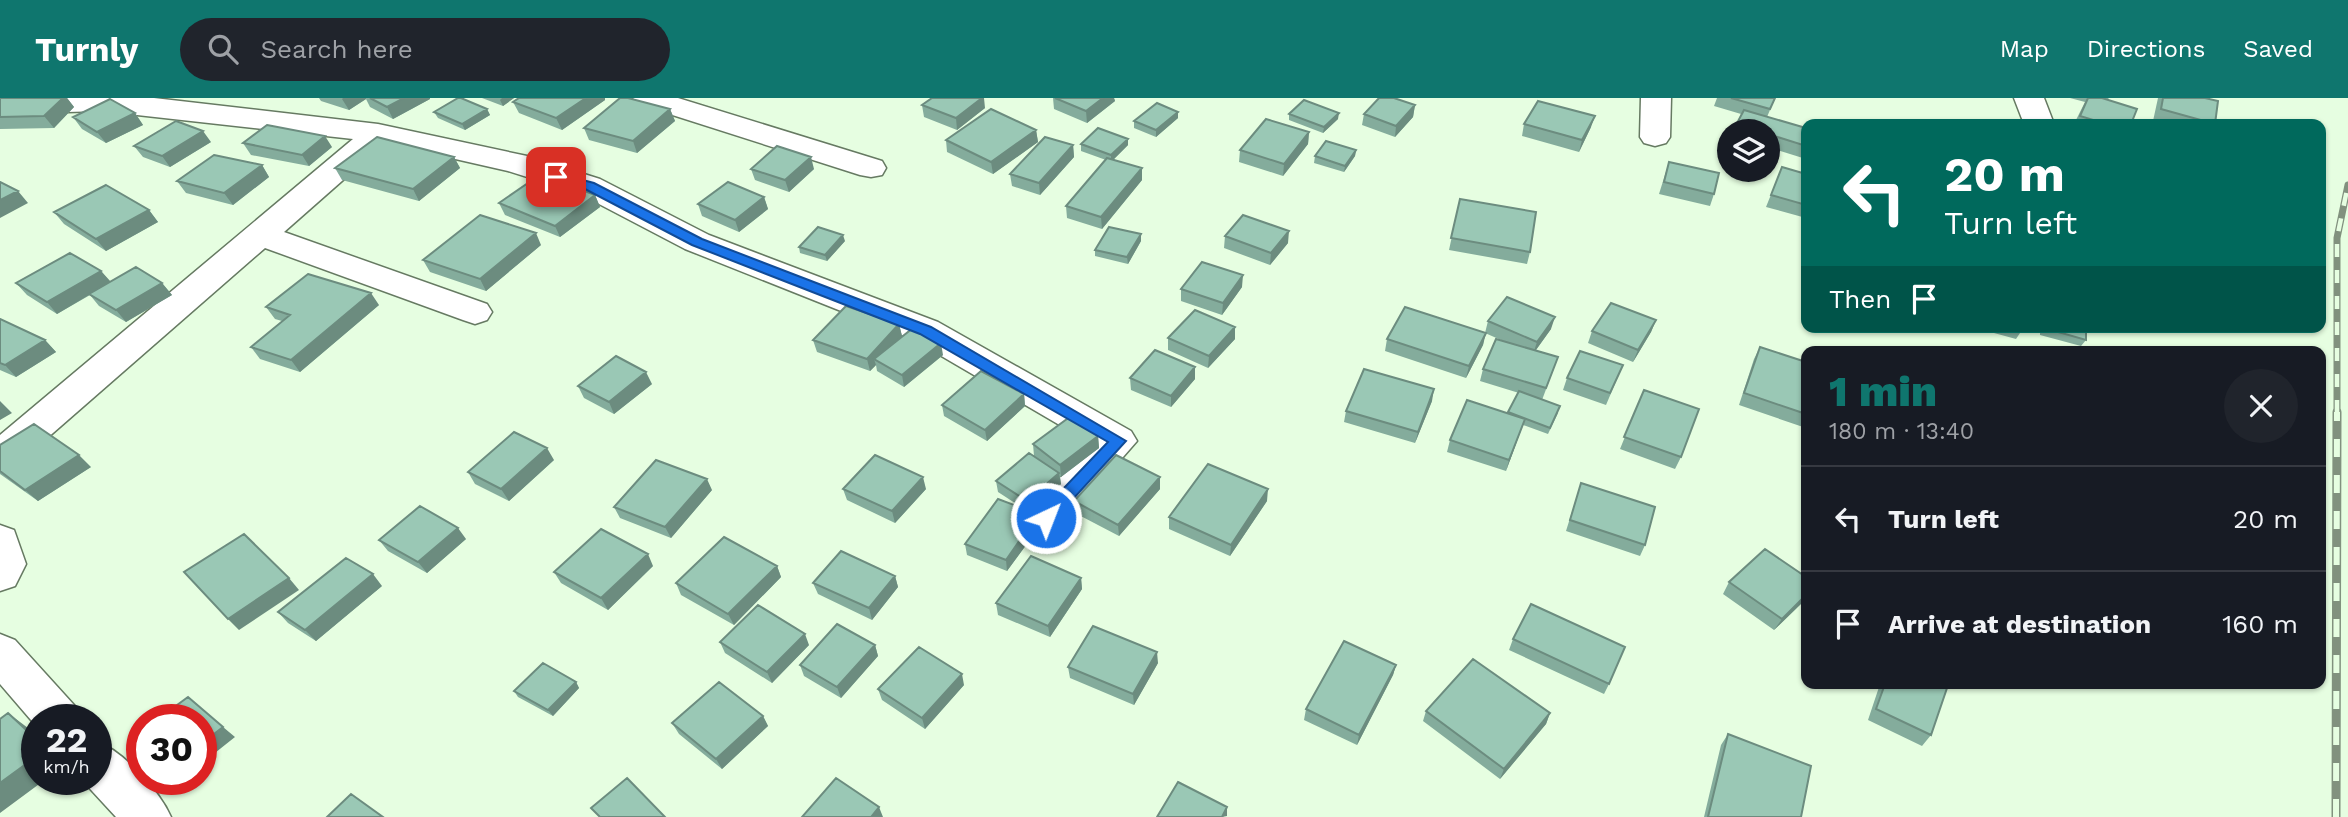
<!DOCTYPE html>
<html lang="en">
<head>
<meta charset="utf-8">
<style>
  body { margin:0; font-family:"Work Sans",sans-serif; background:#20242c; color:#f1f3f6; height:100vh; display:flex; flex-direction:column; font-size:26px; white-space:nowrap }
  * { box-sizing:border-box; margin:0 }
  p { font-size:23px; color:#9ea1a6 }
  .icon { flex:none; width:38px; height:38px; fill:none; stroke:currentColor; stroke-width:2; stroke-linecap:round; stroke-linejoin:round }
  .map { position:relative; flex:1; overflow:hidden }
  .panel { position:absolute; left:1801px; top:248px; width:525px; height:343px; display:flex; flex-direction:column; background:#171b24; border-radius:14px; box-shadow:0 2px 5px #0004 }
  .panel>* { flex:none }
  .banner { position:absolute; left:1801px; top:21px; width:525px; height:214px; border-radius:14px; box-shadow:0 2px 5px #0004; background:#00695c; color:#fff; overflow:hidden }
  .fabs { position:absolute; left:1717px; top:21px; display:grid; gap:14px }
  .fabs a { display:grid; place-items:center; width:63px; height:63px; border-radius:50%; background:#171b24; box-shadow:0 2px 5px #0004; font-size:35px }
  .speed { position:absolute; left:21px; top:606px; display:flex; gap:14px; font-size:35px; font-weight:700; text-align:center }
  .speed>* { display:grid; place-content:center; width:91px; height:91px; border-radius:50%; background:#171b24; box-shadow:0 2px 5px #0004; line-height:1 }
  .speed small { font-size:18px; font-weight:400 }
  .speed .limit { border:10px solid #d22; background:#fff; color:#111 }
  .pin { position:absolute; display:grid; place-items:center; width:60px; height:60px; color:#fff; margin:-30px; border-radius:14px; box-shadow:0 4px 10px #0006 }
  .me { position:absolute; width:77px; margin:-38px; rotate:43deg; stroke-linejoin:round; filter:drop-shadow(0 0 5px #0008) }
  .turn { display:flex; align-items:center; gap:24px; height:147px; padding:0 28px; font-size:32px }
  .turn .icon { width:91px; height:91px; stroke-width:2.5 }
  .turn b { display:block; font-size:49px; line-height:60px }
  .then { display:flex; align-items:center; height:66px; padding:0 28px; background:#0003; gap:14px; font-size:26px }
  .round { display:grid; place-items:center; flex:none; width:74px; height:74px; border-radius:37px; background:#20242c }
  .head { display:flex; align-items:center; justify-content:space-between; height:119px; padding:0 28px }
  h1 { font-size:42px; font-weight:800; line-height:52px; color:#0f766e }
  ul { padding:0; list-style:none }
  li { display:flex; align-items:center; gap:21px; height:105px; padding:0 28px; border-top:2px solid #363941 }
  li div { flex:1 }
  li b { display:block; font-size:26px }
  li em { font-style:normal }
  header { display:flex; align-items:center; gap:42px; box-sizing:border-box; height:98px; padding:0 35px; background:#0f766e; color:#fff }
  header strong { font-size:33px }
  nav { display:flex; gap:38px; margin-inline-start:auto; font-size:24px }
  .search { width:490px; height:63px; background:#20242c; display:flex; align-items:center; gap:18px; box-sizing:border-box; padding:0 24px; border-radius:38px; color:#9ea1a6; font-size:26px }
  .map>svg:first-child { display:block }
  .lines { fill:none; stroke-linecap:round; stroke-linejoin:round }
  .minor-casing { stroke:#667a62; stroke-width:3 }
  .minor { fill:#fff; fill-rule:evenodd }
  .rail-far1-casing { stroke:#81917e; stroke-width:7 }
  .rail-casing { stroke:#81917e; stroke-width:9 }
  .rail-far1 { stroke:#e6fee1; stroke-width:4.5; stroke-dasharray:13; stroke-linecap:butt }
  .rail { stroke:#e6fee1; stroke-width:6; stroke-dasharray:18; stroke-linecap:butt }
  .wall { fill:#84ac9c }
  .shaded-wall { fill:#6c8c7f }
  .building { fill:#9ac8b5; stroke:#6c8c7f; stroke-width:2 }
  .route { fill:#1a73e8; stroke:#114b97; stroke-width:2 }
</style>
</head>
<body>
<header>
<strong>Turnly</strong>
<div class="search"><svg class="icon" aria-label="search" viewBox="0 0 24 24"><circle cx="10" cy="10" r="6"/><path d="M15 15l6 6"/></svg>Search here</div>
<nav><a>Map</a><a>Directions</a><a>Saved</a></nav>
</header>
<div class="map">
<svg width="2348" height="719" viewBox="0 0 2348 719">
  <rect width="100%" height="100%" fill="#e6fee1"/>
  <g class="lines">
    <g class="minor-casing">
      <path id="minor" d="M0 0H154L378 26 527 58 600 81 709 137 938 224 1131 333 1137 343 1060 431 1046 436 1032 431 1026 420 1032 409 1092 346 914 242 685 151 578 95 508 73 385 45 284 134 487 206 492 214 487 222 475 226 463 222 265 150 14 369 0 374V337L353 41 101 13 0 16Z
        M633 0H678L882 63 886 70 882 77 871 79 860 77 638 6Z
        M1641 0H1671L1670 39 1666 45 1655 48 1644 45 1640 39Z
        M2014 0H2044L2054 26H2024Z
        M0 427 14 432 26 466 15 488 0 493Z
        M0 536 15 542 74 607 81 621H37V629L0 586Z
        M96 643C123 653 159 692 171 719H116L81 681H96Z"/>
    </g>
    <use href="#minor" class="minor"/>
    <g class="rail-far1-casing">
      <path id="rail-far1" d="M2337 315V140L2348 87"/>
    </g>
    <g class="rail-casing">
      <path id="rail" d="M2336 719 2337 314"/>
    </g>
    <use href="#rail-far1" class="rail-far1"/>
    <use href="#rail" class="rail"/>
  </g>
  <path class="wall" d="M0 0H67L74 9 54 30 0 31Z
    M319 0H430V1L393 21 370 9 366 1 349 12 321 3Z
    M482 0H514L503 8Z
    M1053 0H1114L1115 3 1087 25 1054 11Z
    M1717 0H1775L1767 19 1806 30V61L1768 49V33H1733L1741 16 1714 8Z
    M2070 0H2109L2107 2 2131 26H2074L2085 4Z
    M2158 0H2205L2218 3 2215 26H2165L2153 23Z
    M605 2 562 32 519 15 513 4Z
    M922 7 985 10 957 32 924 19Z
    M1415 7 1413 19 1395 39 1362 27 1364 16Z
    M487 11 490 17 465 32 438 20 434 14Z
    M670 11 675 23 637 55 589 42 584 30Z
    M1178 14V20L1156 39 1134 30V23Z
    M135 15 143 27 106 45 82 31 73 19Z
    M1289 16 1338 21 1323 35 1289 22Z
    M1524 26 1591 29 1579 54 1522 38Z
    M1036 32 1038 44 993 76 947 54 946 42Z
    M1309 34 1308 46 1283 78 1239 64 1240 52Z
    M211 44 170 69 143 59 134 48Z
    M243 45 332 49 309 68 251 57Z
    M1081 46 1128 47 1113 62 1142 70V82L1102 131 1067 120 1066 108 1106 62 1081 53Z
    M1073 47 1074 59 1040 97 1012 88 1010 76Z
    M1356 52 1355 58 1344 74 1314 65 1315 58Z
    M454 59 460 70 419 103 342 82 335 70Z
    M1669 64 1714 96 1710 108 1659 96Z
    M262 67 269 79 233 107 186 95 177 83Z
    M1782 69 1806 76V120L1766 109Z
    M751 71H814L789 94 755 82Z
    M595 97 600 109 560 139 505 117 499 105Z
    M764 99 768 111 739 134 702 118 698 106Z
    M1460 101 1530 154 1527 166 1449 152Z
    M149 112 158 124 106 153 64 126 54 114Z
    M1225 138 1288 145 1270 167 1224 150Z
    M845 143 827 163 800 155 799 149Z
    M1141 143 1128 166 1095 158V152Z
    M541 147 486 193 430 174 423 162Z
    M101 173 110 184 162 185 172 197 126 224 99 208 90 197 57 216 27 197 16 185Z
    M1242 189 1222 217 1181 203V191Z
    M379 207 300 274 260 261 251 249 282 223 275 221 266 209Z
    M0 221 45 242 56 254 16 279 0 272Z
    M1656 222 1651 234 1633 264 1588 245 1592 233Z
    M1488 223 1551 231 1536 252 1554 270 1542 302 1558 315 1548 336 1523 327 1506 373 1447 354 1450 342 1508 315 1519 295 1480 283 1483 271 1501 242 1485 235 1483 247 1466 280 1385 253 1387 241 1485 235Z
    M899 226 902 238 899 241 943 257 904 289 877 273 876 267 870 273 817 254 813 242Z
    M1235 229V241L1208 270 1168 252V240Z
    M1972 229H2024L2016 241Z
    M2040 229H2086V242L2081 248 2040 237Z
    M1760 249 1806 264V330L1739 307 1754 261Z
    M1623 267 1606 307 1563 292 1567 280Z
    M1130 280 1195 281 1171 309 1131 292Z
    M652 286 614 316 584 300 578 288Z
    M1644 292 1681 359 1675 371 1620 351Z
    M1024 296 1025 308 987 343 944 318 942 307Z
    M1432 303 1415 345 1344 324 1346 313Z
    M1098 338 1099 350 1061 379 1060 378 1061 386 1031 413 1040 428 1007 473 967 457 965 446 1021 409 998 394 996 383 1034 358 1033 346Z
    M0 347 91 369 38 403 0 376Z
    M554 362 509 403 475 386 468 374Z
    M1160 379V391L1119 438 1075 415 1074 403Z
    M1581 385 1645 447 1640 458 1566 433Z
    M843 391H926L895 425 847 402Z
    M712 392 671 440 620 420 614 409Z
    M1267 403 1230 458 1169 431V419Z
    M466 441 427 475 388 453 379 442Z
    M653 468 608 512 561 485 554 474Z
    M777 468 781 479 734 527 681 497 676 485Z
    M895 478 898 489 872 522 818 496 813 485Z
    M1806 479V501L1774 532 1723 496 1729 484Z
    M1081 480 1082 491 1050 539 998 517 996 505Z
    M382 488 316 543 288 525 278 514Z
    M1513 541 1609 586 1604 596 1509 552Z
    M720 544 809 547 772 585 725 555Z
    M875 547 878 558 841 600 804 578 800 567Z
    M1158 565 1134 607 1070 580 1068 569Z
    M1396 567 1393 577 1357 647 1304 622 1306 611Z
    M576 584 579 590 553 618 518 599 514 593Z
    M1880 586H1938L1931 637 1922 648 1868 622Z
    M964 587 925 631 882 602 878 591Z
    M1426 613 1550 615 1546 626 1500 681 1423 623Z
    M763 618 768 628 722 671 679 636 672 625Z
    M1728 636 1801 719H1704L1721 647Z"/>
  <path class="shaded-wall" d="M63 0H67L74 9 54 30 44 18Z
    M343 0H366V1L349 12 342 1Z
    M404 0H430V1L393 21 387 9Z
    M502 0H514L503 8 500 2Z
    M586 0H605V2L562 32 556 20Z
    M982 0H984L985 10 957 32 956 20Z
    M1103 0H1114L1115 3 1087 25 1086 13Z
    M1415 7 1413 19 1395 39 1396 28Z
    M487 11 490 17 465 32 462 26Z
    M670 11 675 23 637 55 633 43Z
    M1178 14V20L1156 39V32Z
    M135 15 143 27 106 45 97 34Z
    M1339 15 1338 21 1323 35 1324 29Z
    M1595 18 1591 29 1579 54 1582 42Z
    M1036 32 1038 44 993 76 991 64Z
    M203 33 211 44 170 69 162 58Z
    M1309 34 1308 46 1283 78 1284 66Z
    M325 38 332 49 309 68 302 57Z
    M1128 41V47L1111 64V57Z
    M1073 47 1074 59 1040 97 1039 85Z
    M1356 52 1355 58 1344 74 1345 68Z
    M454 59 460 70 419 103 413 91Z
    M811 59 814 71 789 94 785 82Z
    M262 67 269 79 233 107 224 95Z
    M1142 70V82L1102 131 1101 119Z
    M18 93 28 105 0 120V102Z
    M595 97 600 109 560 139 555 128Z
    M764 99 768 111 739 134 735 122Z
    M149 112 158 124 106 153 96 141Z
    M1289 133 1288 145 1270 167 1271 155Z
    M536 135 541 147 486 193 480 181Z
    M1141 136V143L1128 166 1127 159Z
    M843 137 845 143 827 163 825 157Z
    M101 173 111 184 57 216 47 204Z
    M1243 177 1242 189 1222 217 1223 205Z
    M162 185 172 197 126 224 116 212Z
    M371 195 379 207 300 274 291 262Z
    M1555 219 1551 231 1533 256 1537 244Z
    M1656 222 1651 234 1633 264 1638 252Z
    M899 226 902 238 879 263 874 261 876 267 870 273 867 261Z
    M1235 229V241L1208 270 1209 258Z
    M1486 235 1483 247 1466 280 1469 268Z
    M45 242 56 254 16 279 5 267Z
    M941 245 943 257 904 289 902 277Z
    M1195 269V281L1171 309V298Z
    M646 274 652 286 614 316 609 304Z
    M1434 291 1432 303 1415 345 1418 334Z
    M1024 296 1025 308 987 343 985 332Z
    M0 303 12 315 0 322Z
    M1525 321 1521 332 1506 373 1509 362Z
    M1098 338 1099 350 1061 379 1060 367Z
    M547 350 554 362 509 403 501 391Z
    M79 357 91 369 38 403 25 392Z
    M1059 375 1061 386 1029 415 1027 403Z
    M923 379 926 391 895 425 892 413Z
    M1160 379V391L1119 438 1118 427Z
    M707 381 712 392 671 440 665 429Z
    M1268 391 1267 403 1230 458 1231 447Z
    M1038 416 1040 428 1007 473 1006 462Z
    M458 430 466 441 427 475 418 464Z
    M648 456 653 468 608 512 601 500Z
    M777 468 781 479 734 527 728 516Z
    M373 476 382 488 316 543 305 532Z
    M895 478 898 489 872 522 869 510Z
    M289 480 299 492 239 532 228 521Z
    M1081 480 1082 491 1050 539 1048 528Z
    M1806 497V501L1774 532 1782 521Z
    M805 536 809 547 772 585 767 574Z
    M875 547 878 558 841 600 837 589Z
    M1157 554 1158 565 1134 607 1133 596Z
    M1396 567 1393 577 1357 647 1359 637Z
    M962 576 964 587 925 631 922 620Z
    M576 584 579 590 553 618 548 612Z
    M8 615 28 630 37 638V642Z
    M1550 615 1546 626 1500 681 1504 671Z
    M763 618 768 628 722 671 716 661Z
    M223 629 235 639 201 666V646Z
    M37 658V681H46L0 715V685Z
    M879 709 883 719H871Z
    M1227 709V718L1222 719Z"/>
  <path class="building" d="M0 0H63L44 18 0 19Z
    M370 0H404L387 9Z
    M458 0H461L487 11 462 26 434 14Z
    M519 0H586L556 20 513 4Z
    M620 0H628L670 11 633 43 584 30Z
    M932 0H982L956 20 922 7Z
    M1055 0H1103L1086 13Z
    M1379 0H1394L1415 7 1396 28 1364 16Z
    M1731 0H1775L1770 11Z
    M2088 0H2102L2137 11 2131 26H2106L2080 18Z
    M2163 0H2205L2218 3 2215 26 2161 11Z
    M110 1 135 15 97 34 73 19Z
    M1304 2 1339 15 1324 29 1289 16Z
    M1538 3 1595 18 1582 42 1524 26Z
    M1157 5 1178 14 1156 32 1134 23Z
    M991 11 1036 32 991 64 946 42Z
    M1744 12 1806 30V48L1768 36V33H1758L1736 27Z
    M1266 21 1309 34 1284 66 1240 52Z
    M176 23 203 33 162 58 134 48Z
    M267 27 325 38 302 57 243 45Z
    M1098 30 1128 41 1111 57 1081 46Z
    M377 39 454 59 413 91 335 70Z
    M1045 39 1073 47 1039 85 1010 76Z
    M1326 43 1356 52 1345 68 1315 58Z
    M777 48 811 59 785 82 751 71Z
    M214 57 262 67 224 95 177 83Z
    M1107 60 1142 70 1101 119 1066 108Z
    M1669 64 1719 75 1714 96 1664 84Z
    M1782 69 1806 76V107L1771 97Z
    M541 76 595 97 555 128 499 105Z
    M0 84 18 93 0 102Z
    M728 84 764 99 735 122 698 106Z
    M106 87 149 112 96 141 54 114Z
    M1460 101 1536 114 1530 154 1451 140Z
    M480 117 536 135 480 181 423 162Z
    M1243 117 1289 133 1271 155 1225 138Z
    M818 129 843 137 825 157 799 149Z
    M1109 129 1141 136 1127 159 1095 152Z
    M70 155 101 173 47 204 16 185Z
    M1202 164 1243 177 1223 205 1181 191Z
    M136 169 162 185 116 212 89 196Z
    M308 176 371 195 291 262 251 249 290 217 266 209Z
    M1507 199 1555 219 1537 244 1488 223Z
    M1611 205 1656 222 1638 252 1592 233Z
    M846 208 899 226 867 261 813 242Z
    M1405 209 1486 235 1469 268 1387 241Z
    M1195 212 1235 229 1209 258 1168 240Z
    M0 221 45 242 5 267 0 265Z
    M2044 229H2086V242L2044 230Z
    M913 230 941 245 902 277 874 261Z
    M1496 241 1558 259 1546 290 1483 271Z
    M1760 249 1806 264V316L1744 295Z
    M1155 252 1195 269 1171 298 1130 280Z
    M1580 253 1623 267 1610 295 1567 280Z
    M616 258 646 274 609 304 578 288Z
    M1364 271 1434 291 1418 334 1346 313Z
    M981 273 1024 296 985 332 942 307Z
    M1644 292 1699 311 1681 359 1624 339Z
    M1519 293 1560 308 1550 330 1508 314Z
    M1467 302 1525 321 1509 362 1450 342Z
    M1071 318 1098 338 1060 367 1033 346Z
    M34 326 79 357 25 392 0 373V347Z
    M514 334 547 350 501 391 468 374Z
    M1029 355 1059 375 1027 403 996 383Z
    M875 357 923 379 892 413 843 391Z
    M1116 357 1160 379 1118 427 1074 403Z
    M656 362 707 381 665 429 614 409Z
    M1208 366 1268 391 1231 447 1169 419Z
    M1581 385 1655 409 1645 447 1570 422Z
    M998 401 1038 416 1006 462 965 446Z
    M420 408 458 430 418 464 379 442Z
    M601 431 648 456 601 500 554 474Z
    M244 436 289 480 228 521 184 474Z
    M724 439 777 468 728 516 676 485Z
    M1765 451 1806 479V497L1782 521 1729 484Z
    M841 453 895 478 869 510 813 485Z
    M1031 458 1081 480 1048 528 996 505Z
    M346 460 373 476 305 532 278 514Z
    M1531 506 1625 549 1609 586 1513 541Z
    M758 507 805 536 767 574 720 544Z
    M837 526 875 547 837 589 800 567Z
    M1093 528 1157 554 1133 596 1068 569Z
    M1344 543 1396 567 1359 637 1306 611Z
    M919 549 962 576 922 620 878 591Z
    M1473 561 1550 615 1504 671 1426 613Z
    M543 565 576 584 548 612 514 593Z
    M719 584 763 618 716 661 672 625Z
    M1885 586H1938L1947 590 1931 637 1876 611Z
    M188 599 223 629 201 646V621H158Z
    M8 615 37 642V658L0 685V621Z
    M142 633V649L132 641Z
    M1728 636 1811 668 1801 719H1708Z
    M627 680 665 719H600L591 710Z
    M836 680 879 709 871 719H802Z
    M1178 684 1227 709 1222 719H1157Z
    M351 696 383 719H327Z"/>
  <path class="route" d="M556 75 594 85 702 141 931 229 1126 343 1052 424H1040V415L1108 344 920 236 692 147 585 91 551 81 550 79Z"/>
</svg>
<div class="fabs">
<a><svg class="icon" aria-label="layers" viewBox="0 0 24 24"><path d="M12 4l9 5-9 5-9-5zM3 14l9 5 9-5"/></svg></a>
</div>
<div class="speed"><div>22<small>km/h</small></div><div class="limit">30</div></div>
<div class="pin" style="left:556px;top:79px;background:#d93025"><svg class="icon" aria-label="arrive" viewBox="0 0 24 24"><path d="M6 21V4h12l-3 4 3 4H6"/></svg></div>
<svg class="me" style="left:1046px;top:420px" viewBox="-20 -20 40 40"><circle r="17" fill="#1a73e8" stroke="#fff" stroke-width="3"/><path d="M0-11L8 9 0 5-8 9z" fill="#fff"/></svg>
<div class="banner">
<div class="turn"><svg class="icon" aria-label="left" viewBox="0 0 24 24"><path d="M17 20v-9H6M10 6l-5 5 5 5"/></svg><div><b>20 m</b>Turn left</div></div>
<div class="then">Then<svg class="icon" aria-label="arrive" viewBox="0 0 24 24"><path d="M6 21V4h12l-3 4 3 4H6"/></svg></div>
</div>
<section class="panel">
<div class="head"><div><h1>1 min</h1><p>180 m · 13:40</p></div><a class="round"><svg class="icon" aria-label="close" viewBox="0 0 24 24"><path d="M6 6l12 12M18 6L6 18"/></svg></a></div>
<ul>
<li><svg class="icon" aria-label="left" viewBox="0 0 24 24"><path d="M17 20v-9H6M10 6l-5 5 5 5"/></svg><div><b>Turn left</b></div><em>20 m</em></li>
<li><svg class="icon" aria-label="arrive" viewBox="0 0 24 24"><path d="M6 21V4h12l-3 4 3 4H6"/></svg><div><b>Arrive at destination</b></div><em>160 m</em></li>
</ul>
</section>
</div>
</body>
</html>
